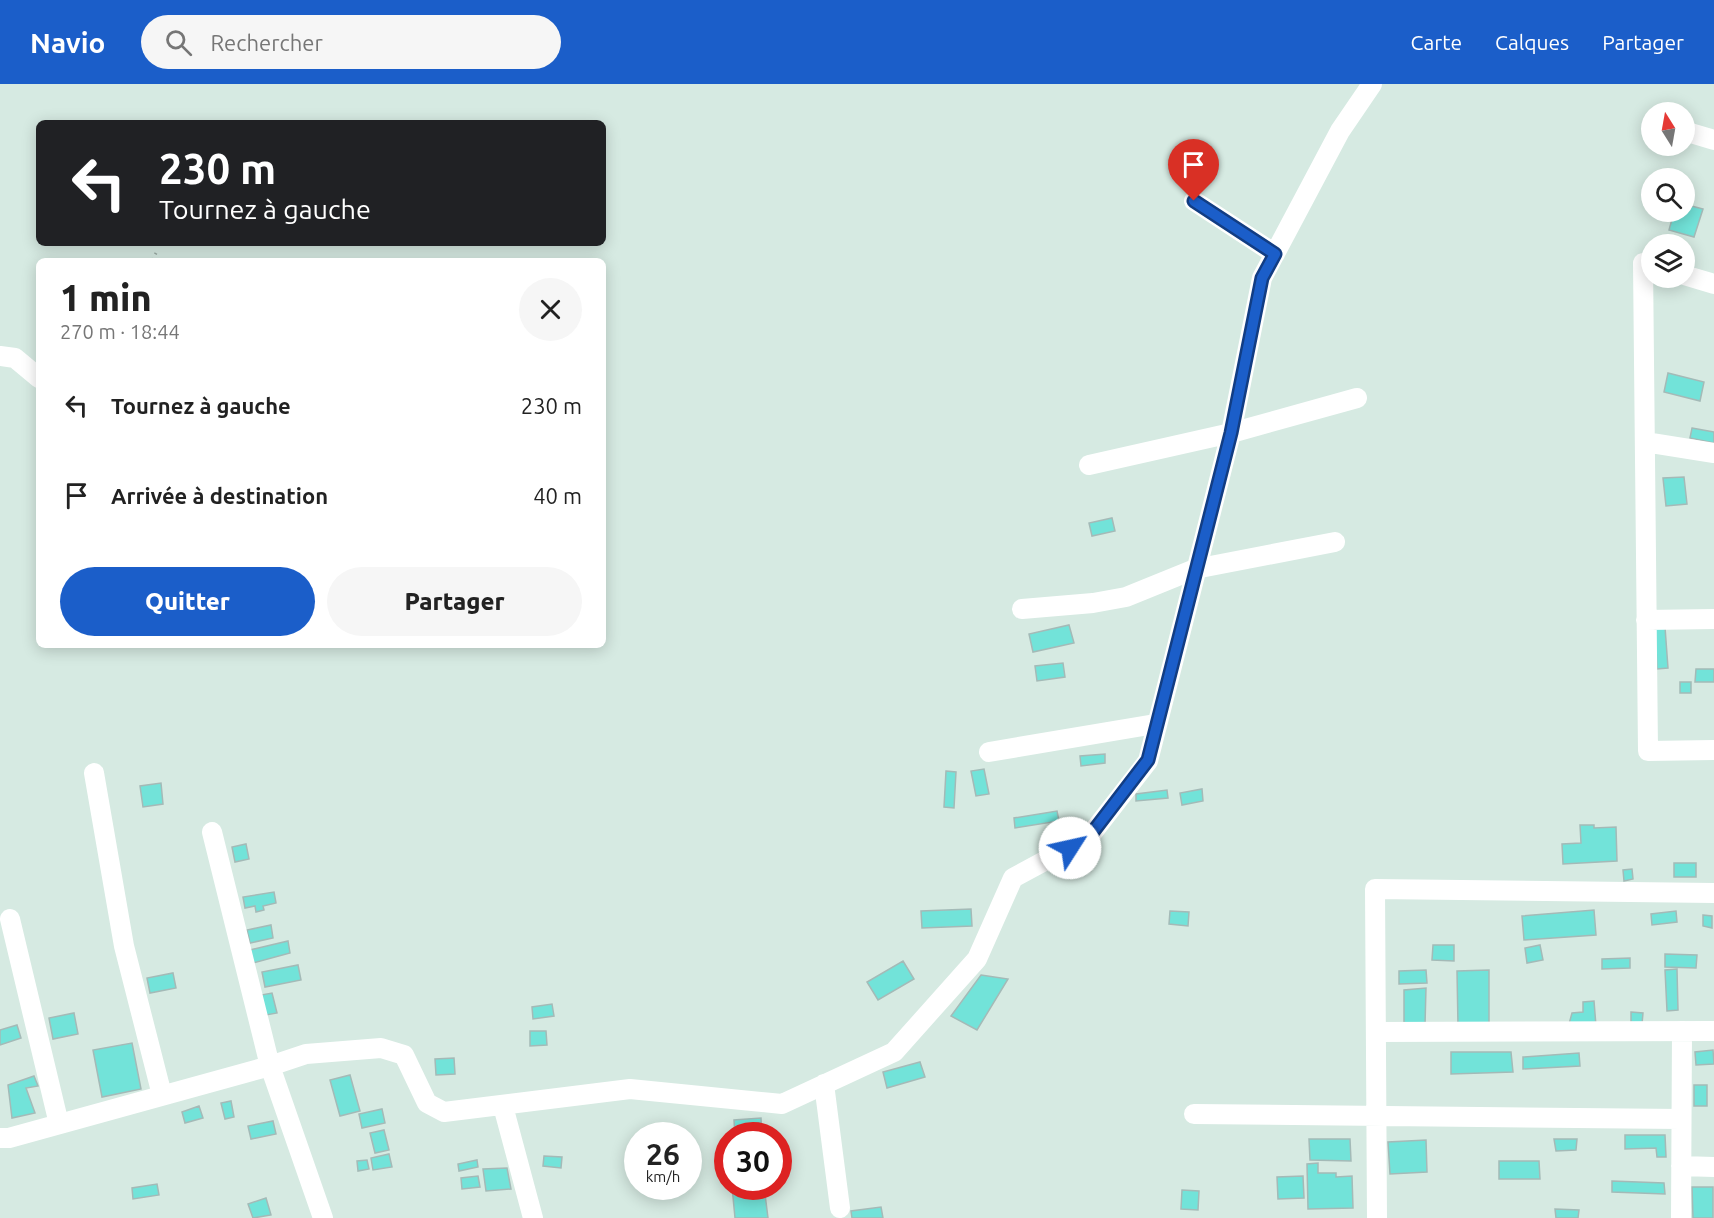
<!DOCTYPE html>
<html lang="fr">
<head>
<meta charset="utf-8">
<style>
  body { margin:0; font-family:Ubuntu,sans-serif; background:#f6f6f6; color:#222; height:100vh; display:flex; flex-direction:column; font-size:22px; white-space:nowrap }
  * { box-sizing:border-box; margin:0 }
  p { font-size:20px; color:#767676 }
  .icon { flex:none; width:33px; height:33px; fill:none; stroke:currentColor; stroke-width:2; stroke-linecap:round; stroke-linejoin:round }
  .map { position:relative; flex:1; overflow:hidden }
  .side { position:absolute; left:36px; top:174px; width:570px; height:390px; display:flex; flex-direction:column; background:#fff; border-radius:9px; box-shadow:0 3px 15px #0003 }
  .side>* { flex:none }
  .top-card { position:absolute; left:36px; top:36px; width:570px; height:126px; border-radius:9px; box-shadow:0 3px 15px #0003; background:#202124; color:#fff; overflow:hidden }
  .needle { width:39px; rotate:349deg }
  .controls { position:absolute; left:1641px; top:18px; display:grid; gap:12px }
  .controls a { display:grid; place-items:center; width:54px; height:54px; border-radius:50%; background:#fff; box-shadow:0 3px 15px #0003; font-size:30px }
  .speed { position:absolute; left:624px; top:1038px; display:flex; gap:12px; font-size:30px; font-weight:700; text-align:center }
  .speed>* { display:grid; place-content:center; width:78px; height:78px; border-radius:50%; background:#fff; box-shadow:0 3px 15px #0003; line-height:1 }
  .speed small { font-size:15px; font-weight:400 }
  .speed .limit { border:9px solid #d22; background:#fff; color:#111 }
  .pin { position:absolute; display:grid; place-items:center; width:51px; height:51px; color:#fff; margin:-62px -26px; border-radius:50% 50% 50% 0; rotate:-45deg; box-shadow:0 0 6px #0007 }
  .pin .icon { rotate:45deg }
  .me { position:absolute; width:66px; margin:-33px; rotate:55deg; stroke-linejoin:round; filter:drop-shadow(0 0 4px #0008) }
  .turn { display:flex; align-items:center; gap:21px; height:126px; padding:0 24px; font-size:27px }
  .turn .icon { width:78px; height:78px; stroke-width:2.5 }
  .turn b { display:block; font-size:42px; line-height:51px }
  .round { display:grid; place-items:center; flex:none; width:63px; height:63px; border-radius:32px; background:#f6f6f6 }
  .headline { display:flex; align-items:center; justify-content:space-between; height:102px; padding:0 24px }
  h1 { font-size:36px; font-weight:800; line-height:45px }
  .primary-button { display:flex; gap:12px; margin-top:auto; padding:12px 24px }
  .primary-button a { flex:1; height:69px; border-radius:36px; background:#1b5ec9; color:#fff; font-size:24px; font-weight:800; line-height:69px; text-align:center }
  .primary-button a+a { background:#f6f6f6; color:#222 }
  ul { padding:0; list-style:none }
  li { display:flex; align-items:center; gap:18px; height:90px; padding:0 24px }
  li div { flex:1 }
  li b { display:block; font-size:22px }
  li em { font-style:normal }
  header { display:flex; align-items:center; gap:36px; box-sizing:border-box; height:84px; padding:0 30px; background:#1b5ec9; color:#fff }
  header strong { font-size:28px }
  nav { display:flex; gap:33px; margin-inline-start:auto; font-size:21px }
  .search { width:420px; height:54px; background:#f6f6f6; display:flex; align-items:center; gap:15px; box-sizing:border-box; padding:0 21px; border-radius:33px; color:#767676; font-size:22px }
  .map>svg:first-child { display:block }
  .building { fill:#72e3d9; stroke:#a4bab7; stroke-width:1.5 }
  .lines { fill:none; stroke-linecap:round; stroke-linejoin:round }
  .path { stroke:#99a9a2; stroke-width:3; stroke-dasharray:3 4.5; stroke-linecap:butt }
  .minor { stroke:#fff; stroke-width:20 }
  .route-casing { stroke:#123d83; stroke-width:15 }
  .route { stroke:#1b5ec9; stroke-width:10 }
</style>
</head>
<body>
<header>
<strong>Navio</strong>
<div class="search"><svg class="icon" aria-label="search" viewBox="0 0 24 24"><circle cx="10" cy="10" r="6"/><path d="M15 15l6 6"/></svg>Rechercher</div>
<nav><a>Carte</a><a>Calques</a><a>Partager</a></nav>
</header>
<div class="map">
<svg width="1714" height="1134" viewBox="0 0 1714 1134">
  <rect width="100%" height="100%" fill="#d6eae2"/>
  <path class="building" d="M1684 120 1703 125 1694 153 1669 146 1674 128H1684Z
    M1668 289 1704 298 1700 317 1664 308Z
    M1692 344 1714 348V359L1690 354Z
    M1684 393 1687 420 1666 422 1663 394Z
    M1112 434 1115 447 1092 452 1089 439Z
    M1069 541 1074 559 1033 568 1029 550Z
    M1655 543H1665L1668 584 1657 585Z
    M1063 579 1065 593 1037 597 1035 582Z
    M1696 585H1714V598H1695Z
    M1680 598H1691V609H1680Z
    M1105 670V679L1081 682 1080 672Z
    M984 685 989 710 976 712 971 687Z
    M946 687 956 688 954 724 944 723Z
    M161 699 163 720 143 723 140 702Z
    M1202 705 1203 717 1182 721 1180 709Z
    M1167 706 1168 714 1136 717V710Z
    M1057 727 1059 737 1015 744 1014 734Z
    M1580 741H1594V744L1616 743 1617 777 1563 780 1562 760 1581 759Z
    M246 760 249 775 235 778 232 763Z
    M1674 779H1696V793H1674Z
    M1632 785 1633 795 1624 797 1623 786Z
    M274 808 276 819 263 822 264 826 256 828 255 822 245 824 243 813Z
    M971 825 972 842 922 844 921 827Z
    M1594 826 1596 851 1524 856 1522 832Z
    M1170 827 1189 828 1188 842 1169 840Z
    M1676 827 1677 838 1652 841 1651 830Z
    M1703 831 1712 832V844L1703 842Z
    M271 841 273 854 250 859 247 846Z
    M288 857 290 869 249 880 245 867Z
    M1433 861H1454V877L1432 876Z
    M1540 861 1543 876 1527 879 1525 864Z
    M1665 870 1697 871 1696 884 1665 883Z
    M1630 874V884L1602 885V875Z
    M903 877 914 895 878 916 867 898Z
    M298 881 301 896 265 903 262 888Z
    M1677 885 1678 926 1667 927 1665 886Z
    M1426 886 1427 899 1399 900V887Z
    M1489 886V939L1458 942 1457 887Z
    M173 889 176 904 150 909 147 894Z
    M981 891 1008 895 977 946 951 932Z
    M1426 904 1425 941 1404 942V906Z
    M272 909 277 929 266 931 261 911Z
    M1594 917 1596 942 1569 940 1572 929 1583 928V918Z
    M552 920 554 932 533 935 532 923Z
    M1631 928 1643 929 1642 940 1631 939Z
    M74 929 78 950 53 955 49 934Z
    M17 941 21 954 0 961V946Z
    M530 947H546L547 961 530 962Z
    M132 959 141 1005 102 1013 93 966Z
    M1713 966 1714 980 1696 981 1695 968Z
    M1451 968H1511L1513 988 1451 990Z
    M1579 969 1580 982 1523 985V973Z
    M454 974 455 990 436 991 435 975Z
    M920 978 925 993 887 1004 883 988Z
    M350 991 360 1027 340 1032 330 996Z
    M34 992 38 1002 26 1004 35 1029 12 1034 8 1001Z
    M1694 1001H1707V1022H1694Z
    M231 1017 234 1033 225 1035 221 1019Z
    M199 1022 203 1034 185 1039 182 1028Z
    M382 1025 385 1039 362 1044 359 1030Z
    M761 1034 762 1052H735L734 1036Z
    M273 1037 276 1050 251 1055 248 1042Z
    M384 1046 389 1066 375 1069 370 1049Z
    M1625 1051H1665L1666 1073H1657L1656 1064 1625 1065Z
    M1309 1055H1350L1351 1077 1310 1076Z
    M1554 1055H1577L1576 1066 1556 1067Z
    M1426 1056 1427 1088 1390 1090 1388 1058Z
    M389 1070 392 1083 373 1086 371 1074Z
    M544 1072 562 1073 561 1084 543 1082Z
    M367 1076 369 1085 358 1087 357 1077Z
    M477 1076 478 1083 459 1087 458 1080Z
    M1499 1077H1539L1540 1095H1499Z
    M1318 1079V1089H1336V1093L1352 1092 1353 1124 1308 1125 1307 1080Z
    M507 1084 511 1105 486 1107 483 1085Z
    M478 1092 480 1103 462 1105 461 1094Z
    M1303 1092 1304 1114 1278 1115 1277 1093Z
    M1612 1097 1664 1099 1665 1110 1612 1108Z
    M157 1100 159 1111 133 1115 132 1104Z
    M732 1102H764L768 1134H735Z
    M1692 1103H1713V1134H1693Z
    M1182 1106 1199 1107 1198 1126 1181 1125Z
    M266 1114 271 1131 253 1134 248 1120Z
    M881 1123 883 1134H852L851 1127Z
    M1555 1125 1579 1126 1578 1134H1556Z"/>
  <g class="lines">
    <path class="path" d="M152 177 156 169"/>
    <path class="minor" d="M1684 47 1714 56
      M1194 117 1275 170
      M1652 181 1643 179 1648 667 1714 666
      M1684 191 1714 200
      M0 272 15 274 39 294
      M1645 358 1714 369
      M1089 381 1231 349 1357 314
      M1022 525 1093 519 1126 513 1195 485 1335 458
      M1646 536 1714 535
      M989 668 1155 640
      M94 689 124 862 162 1011
      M212 748 270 982 323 1134
      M10 835 59 1040
      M1376 948 1714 947
      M824 1000 840 1124
      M503 1022 533 1134
      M1194 1030 1681 1035
      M0 1054H9L270 982 306 970 381 964 404 971 427 1019 444 1028 630 1005 782 1020 894 968 977 875 1013 794 1089 753 1148 677 1231 349 1262 194 1340 47 1372 0
      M1681 1082 1714 1083
      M1377 1134 1375 805 1714 809
      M1681 1134 1682 947"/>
  </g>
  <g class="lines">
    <g class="route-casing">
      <path id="route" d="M1070 764 1089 753 1148 676 1231 349 1262 194 1275 170 1194 117"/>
    </g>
    <use href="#route" class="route"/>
  </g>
</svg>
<div class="controls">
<a><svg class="needle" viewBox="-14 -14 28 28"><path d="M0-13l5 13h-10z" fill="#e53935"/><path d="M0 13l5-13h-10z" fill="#767676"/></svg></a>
<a><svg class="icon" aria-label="search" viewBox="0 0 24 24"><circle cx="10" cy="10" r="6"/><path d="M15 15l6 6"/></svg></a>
<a><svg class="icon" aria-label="layers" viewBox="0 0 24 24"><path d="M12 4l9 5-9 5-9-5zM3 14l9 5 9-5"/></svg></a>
</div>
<div class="speed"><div>26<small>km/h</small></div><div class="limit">30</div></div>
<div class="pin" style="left:1194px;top:117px;background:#d93025"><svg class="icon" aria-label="arrive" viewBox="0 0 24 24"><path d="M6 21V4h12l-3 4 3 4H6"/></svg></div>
<svg class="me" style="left:1070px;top:764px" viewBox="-20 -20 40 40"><circle r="19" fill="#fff"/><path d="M0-13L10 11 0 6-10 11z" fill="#1b5ec9"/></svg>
<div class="top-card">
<div class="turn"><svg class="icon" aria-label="left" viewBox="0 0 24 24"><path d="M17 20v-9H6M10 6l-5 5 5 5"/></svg><div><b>230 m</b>Tournez à gauche</div></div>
</div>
<section class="side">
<div class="headline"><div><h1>1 min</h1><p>270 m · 18:44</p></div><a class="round"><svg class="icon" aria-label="close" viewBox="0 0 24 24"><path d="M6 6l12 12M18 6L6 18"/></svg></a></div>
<ul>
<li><svg class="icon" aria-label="left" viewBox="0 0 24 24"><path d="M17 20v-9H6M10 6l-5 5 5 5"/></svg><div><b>Tournez à gauche</b></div><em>230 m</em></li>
<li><svg class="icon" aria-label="arrive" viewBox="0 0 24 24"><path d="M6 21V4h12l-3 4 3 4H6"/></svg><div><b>Arrivée à destination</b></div><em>40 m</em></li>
</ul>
<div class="primary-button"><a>Quitter</a><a>Partager</a></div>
</section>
</div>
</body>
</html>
